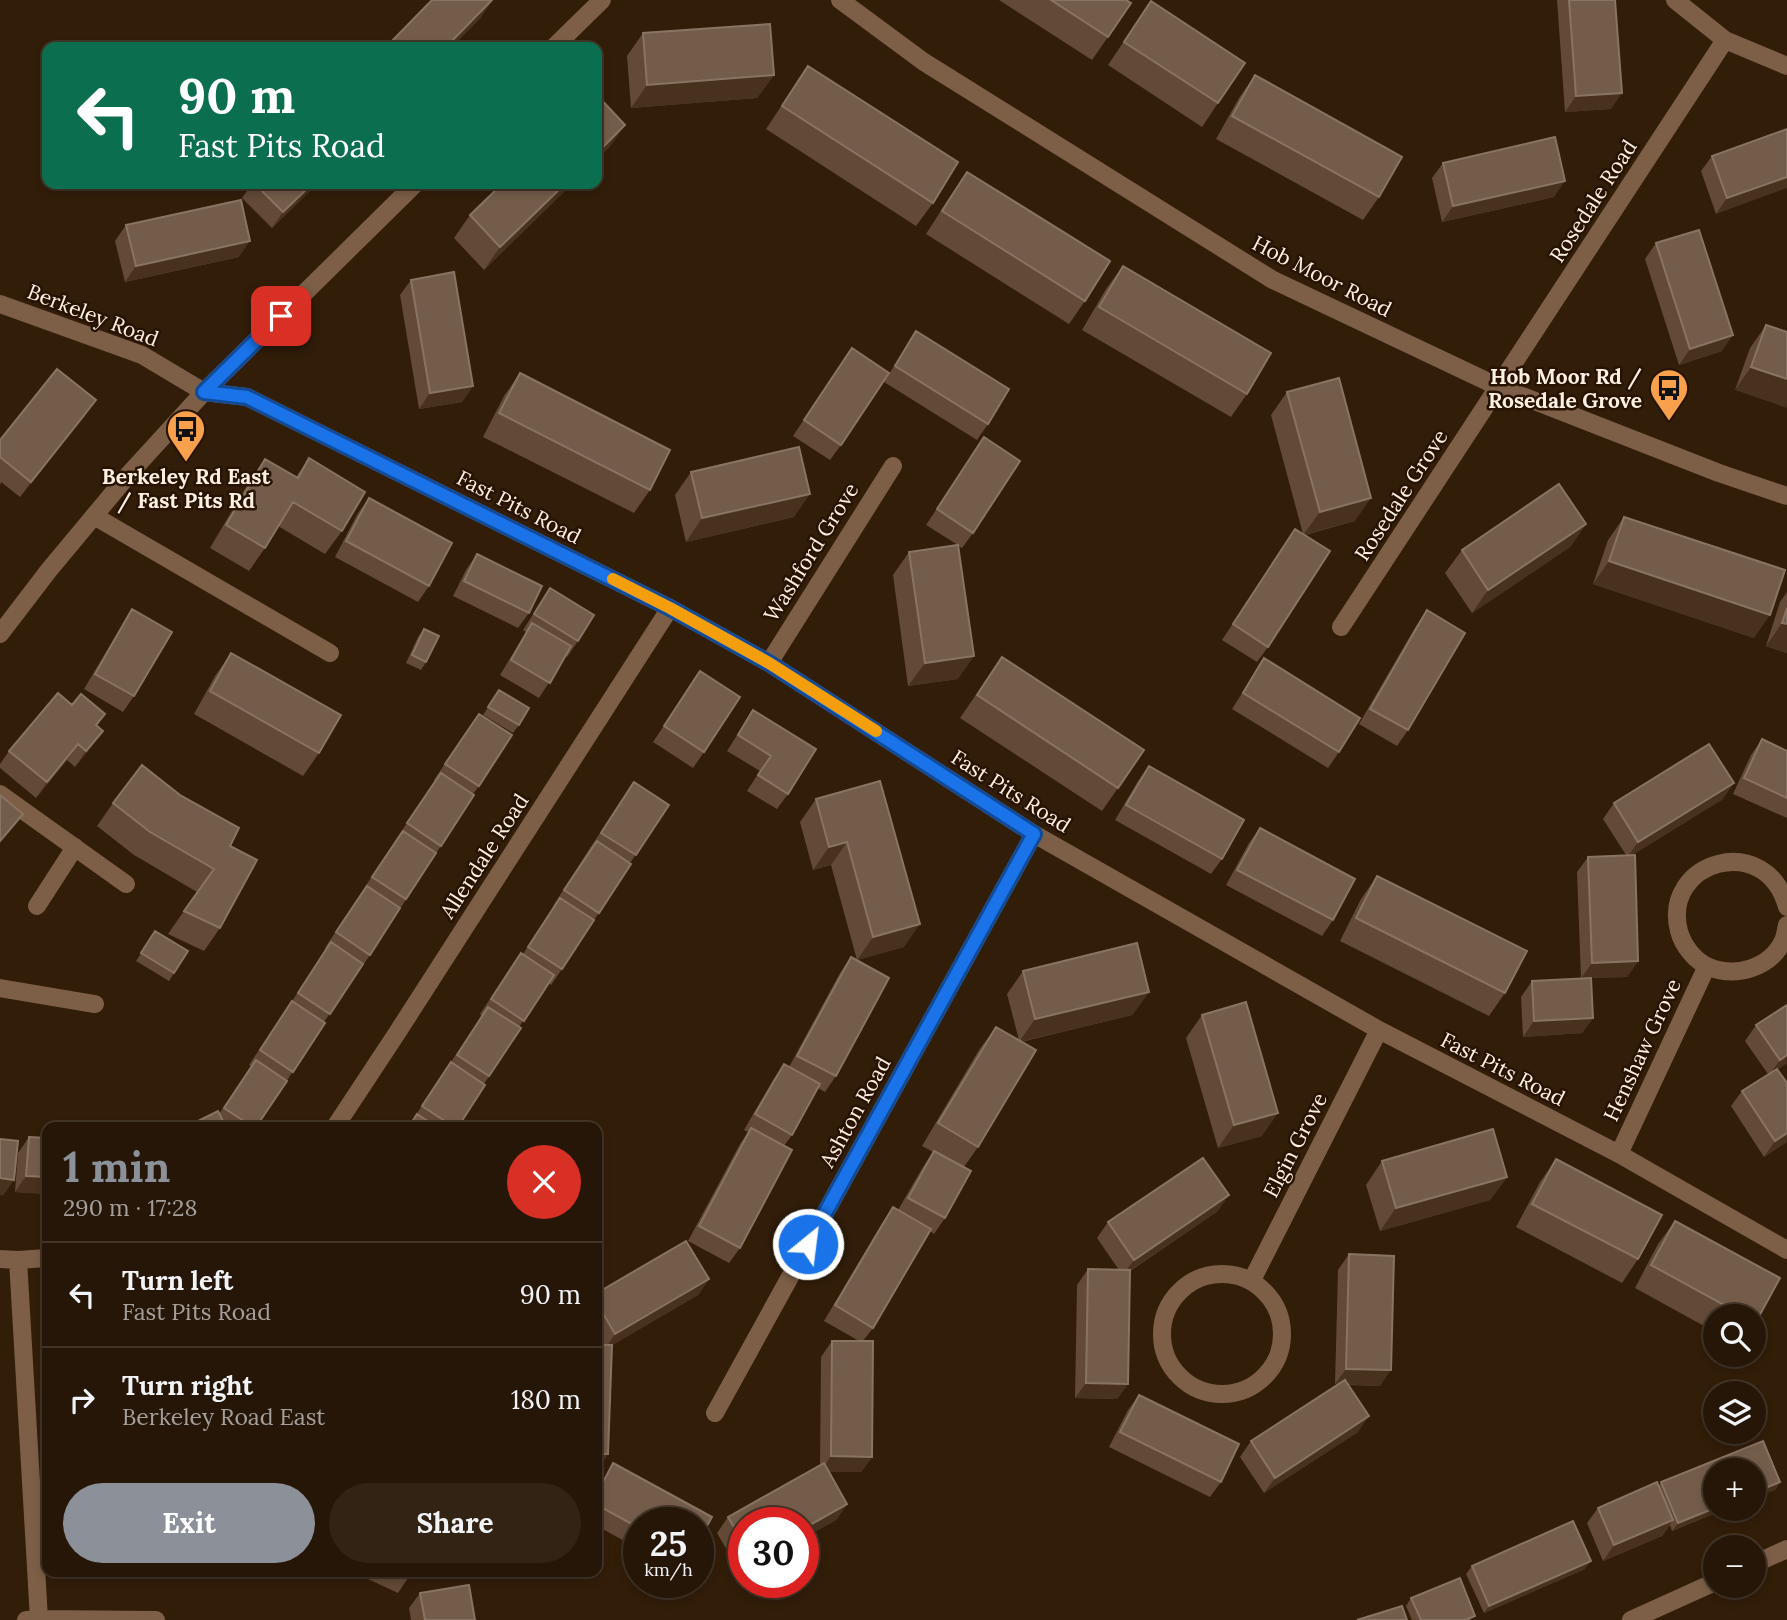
<!DOCTYPE html>
<html lang="en">
<head>
<meta charset="utf-8">
<style>
  body { margin:0; font-family:Lora,serif; background:#322315; color:#f1f3f6; height:100vh; display:flex; flex-direction:column; font-size:26px; white-space:nowrap }
  * { box-sizing:border-box; margin:0 }
  p { font-size:23px; color:#a49f9b }
  .icon { flex:none; width:38px; height:38px; fill:none; stroke:currentColor; stroke-width:2; stroke-linecap:round; stroke-linejoin:round }
  .map { position:relative; flex:1; overflow:hidden }
  .drawer { position:absolute; left:42px; top:1122px; width:560px; height:455px; display:flex; flex-direction:column; background:#261607; border-radius:14px; box-shadow:0 4px 10px #0003,0 0 0 2px #423528 }
  .drawer>* { flex:none }
  .banner { position:absolute; left:42px; top:42px; width:560px; height:147px; border-radius:14px; box-shadow:0 4px 10px #0003,0 0 0 2px #423528; background:#0b6e4f; color:#fff; overflow:hidden }
  .fabs { position:absolute; left:1703px; top:1304px; display:grid; gap:14px }
  .fabs a { display:grid; place-items:center; width:63px; height:63px; border-radius:50%; background:#261607; box-shadow:0 4px 10px #0003,0 0 0 2px #423528; font-size:35px }
  .speed { position:absolute; left:623px; top:1507px; display:flex; gap:14px; font-size:35px; font-weight:700; text-align:center }
  .speed>* { display:grid; place-content:center; width:91px; height:91px; border-radius:50%; background:#261607; box-shadow:0 4px 10px #0003,0 0 0 2px #423528; line-height:1 }
  .speed small { font-size:18px; font-weight:400 }
  .speed .limit { border:10px solid #d22; background:#fff; color:#111 }
  .pin { position:absolute; display:grid; place-items:center; width:60px; height:60px; color:#fff; margin:-30px; border-radius:14px; box-shadow:0 4px 10px #0006 }
  .me { position:absolute; width:77px; margin:-38px; rotate:29deg; stroke-linejoin:round; filter:drop-shadow(0 0 5px #0008) }
  .turn { display:flex; align-items:center; gap:24px; height:147px; padding:0 21px; font-size:32px }
  .turn .icon { width:91px; height:91px; stroke-width:2.5 }
  .turn b { display:block; font-size:49px; line-height:60px }
  .round { display:grid; place-items:center; flex:none; width:74px; height:74px; border-radius:37px; background:#322315 }
  .summary { display:flex; align-items:center; justify-content:space-between; height:119px; padding:0 21px }
  h1 { font-size:42px; font-weight:700; line-height:52px; color:#8c9099 }
  .button { display:flex; gap:14px; margin-top:auto; padding:14px 21px }
  .button a { flex:1; height:80px; border-radius:42px; background:#8c9099; color:#fff; font-size:28px; font-weight:700; line-height:80px; text-align:center }
  .button a+a { background:#322315; color:#f1f3f6 }
  ul { padding:0; list-style:none }
  li { display:flex; align-items:center; gap:21px; height:105px; padding:0 21px; border-top:2px solid #423528 }
  li div { flex:1 }
  li b { display:block; font-size:26px }
  li em { font-style:normal }
  .map>svg:first-child { display:block }
  .lines { fill:none; stroke-linecap:round; stroke-linejoin:round }
  .service { stroke:#7c5f46; stroke-width:18 }
  .minor { stroke:#7c5f46; stroke-width:18 }
  .tertiary { stroke:#7c5f46; stroke-width:18 }
  .wall { fill:#624a37 }
  .shaded-wall { fill:#48311d }
  .building { fill:#735c4a; stroke:#897362; stroke-width:2 }
  .route-casing { stroke:#114b97; stroke-width:18 }
  .route { stroke:#1a73e8; stroke-width:12 }
  .slow { stroke:#f59e0b; stroke-width:12 }
  .labels { text-anchor:middle; dominant-baseline:central; stroke-width:5; stroke-linejoin:round; paint-order:stroke }
  .street-label { font-size:21px; fill:#fff0e4; stroke:#281302 }
  .poi-label { font-size:21px; font-weight:bold; fill:#fff0e4; stroke:#281302; text-anchor:end }
</style>
</head>
<body>
<div class="map">
<svg width="1787" height="1620" viewBox="0 0 1787 1620">
  <rect width="100%" height="100%" fill="#321d09"/>
  <g class="lines">
    <path class="service" d="M94 516 330 653
      M0 988 95 1004"/>
    <path class="minor" d="M1675 0 1725 40 1787 66
      M554 47 602 0
      M0 304 142 355 204 392 247 397 670 608 769 663 1034 834 1379 1030 1619 1154 1787 1250
      M1341 627 1725 40
      M0 634 49 570 129 474 204 392 415 184
      M769 663 893 466
      M0 794 126 884
      M37 906 75 847
      M1787 907C1766 830 1661 861 1679 931 1683 946 1695 961 1709 967 1736 978 1770 968 1783 941 1785 936 1786 930 1787 925
      M335 1127 397 1033 670 608
      M1619 1154 1707 966
      M0 1259 18 1260 47 1258
      M18 1260 39 1619 26 1620
      M1162 1334a60 60 0 1 1 120 0a60 60 0 1 1-120 0Z
      M1252 1280 1379 1030
      M715 1413 1034 834
      M39 1619 156 1620"/>
    <path class="tertiary" d="M840 0 924 62 1273 280 1499 387 1719 473 1787 496
      M1754 1564 1787 1549
      M1631 1620 1715 1582"/>
  </g>
  <path class="wall" d="M999 0H1126L1108 37 1092 60Z
    M1557 0H1615L1611 109 1565 112Z
    M1151 1 1218 103 1202 127 1108 65Z
    M643 33 774 75 757 98 631 108 627 56Z
    M808 66 933 203 916 226 766 129Z
    M1255 75 1379 197 1363 220 1216 139 1239 98Z
    M1787 129 1716 214 1701 171 1712 156Z
    M1443 163 1554 197 1442 222 1432 178Z
    M967 172 1085 301 1069 324 926 234 951 195Z
    M252 184H317L272 228 242 198Z
    M502 184H572L484 270 454 238 470 215Z
    M126 225 239 257 125 282 115 241Z
    M1656 243 1722 351 1679 365 1645 259Z
    M1123 266 1247 394 1231 417 1082 330 1106 289Z
    M411 280 473 386 462 402 419 409 400 295Z
    M1766 325 1787 332 1735 390 1750 348Z
    M916 331 988 424 977 440 884 382Z
    M841 364V445L830 460 793 436Z
    M520 373 650 490 634 513 483 437 504 396Z
    M1287 392 1355 521 1305 535 1268 647 1257 662 1222 640 1295 529 1303 534 1271 415Z
    M85 416 20 497 1 482 0 485V440Z
    M984 437 973 533 962 548 958 546V679L908 686 893 575 909 552 958 545 926 525Z
    M309 458 342 531 325 554 278 526 265 548 249 571 210 548 249 482 265 459 296 477Z
    M691 472 794 517 686 542 675 495Z
    M369 498 429 586 418 602 335 557 358 513Z
    M1624 517 1754 638 1593 584 1608 540Z
    M1586 524 1570 547 1472 613 1445 573 1462 550Z
    M477 554 529 613 518 628 453 596 466 570Z
    M550 588 578 641 567 657 566 656 539 698 500 675 526 632 523 630Z
    M1787 592V653L1766 646 1780 602Z
    M132 609 134 696 123 712 84 689 122 625Z
    M1427 610 1408 730 1397 746 1359 724 1416 626Z
    M424 629 426 662 421 670 406 663 418 637Z
    M231 653 319 753 303 776 194 714 215 676Z
    M1002 657 1118 788 1102 811 960 718Z
    M1264 658 1339 752 1328 768 1232 709Z
    M700 671 704 752 693 768 653 742Z
    M499 690 519 725 513 733 483 715Z
    M72 705 105 714 97 726 92 746 75 767 67 760 36 798 0 768V764L9 751Z
    M753 710 788 794 777 809 747 791 760 771 727 751Z
    M468 729 479 786 473 794 474 795 370 955 324 1022 325 1023 256 1127H186L219 1114 251 1066 249 1065 327 949 325 948 435 780H434Z
    M1762 739 1787 751V818L1733 794 1751 755Z
    M1149 766 1222 859 1211 874 1115 820 1138 781Z
    M880 781 904 947 857 960 831 865 813 870 800 822 816 799Z
    M634 782 669 805 630 863 631 864 562 969 551 985 549 983 519 1027 521 1028 484 1084 458 1127H408L440 1078 482 1016 480 1014 521 953 523 954 554 906H553L590 848Z
    M1723 799 1632 855 1638 961 1627 977 1581 978 1577 872 1588 857 1626 855 1603 819 1614 803Z
    M113 803 230 846 220 928 204 951 168 934 197 892 134 855 97 826Z
    M1260 828 1333 920 1322 936 1226 885 1249 843Z
    M1377 876 1505 993 1489 1016 1340 941 1361 899Z
    M155 931 188 951 169 981 136 961Z
    M851 957 836 1076 825 1092 818 1088 792 1135 784 1146 740 1248 729 1263 688 1241 740 1144 748 1132 744 1130 773 1080 784 1064 789 1067 840 973Z
    M1023 971 1149 992 1132 1015 1021 1042 978 1147 964 1167 945 1218 934 1234 930 1231 873 1328 863 1341 872 1457 861 1472H829L847 1504 836 1520 803 1538V1522H744V1572L741 1574 717 1533 728 1517 820 1465 821 1357 832 1341H859L824 1321 882 1223 893 1207 898 1210 923 1167 933 1152 922 1146 979 1050 996 1027 1019 1040 1007 994Z
    M1532 981 1593 1018 1582 1033 1523 1037 1521 997Z
    M1787 1005V1063L1778 1069 1787 1142 1764 1157 1731 1106 1742 1091 1768 1074 1745 1041 1756 1025Z
    M1202 1015 1262 1136 1218 1148 1186 1038Z
    M29 1137 47 1138V1194L15 1192 18 1153Z
    M1556 1159 1638 1259 1622 1283 1516 1227 1540 1182Z
    M1382 1161 1507 1177 1490 1200 1380 1231 1366 1185Z
    M1218 1211 1130 1271 1128 1384 1117 1399 1075 1398 1077 1285 1088 1269 1119 1270 1097 1238 1108 1222Z
    M1675 1221 1780 1278 1754 1326V1316H1715V1332L1635 1288 1658 1244Z
    M1349 1254 1380 1386 1348 1385 1358 1432 1264 1493 1240 1457 1251 1441 1338 1384H1335L1338 1270Z
    M709 1279 698 1295 612 1345 608 1454 597 1470V1345H601L597 1338V1293Z
    M1139 1395 1221 1482 1210 1497 1109 1447 1128 1410Z
    M613 1463 639 1522V1549L597 1526V1490Z
    M1661 1482H1780L1775 1490 1715 1508H1728L1672 1531 1670 1525 1662 1536 1603 1561 1587 1523 1598 1508 1659 1486Z
    M1472 1566 1585 1569 1484 1613 1466 1574Z
    M353 1572H412L398 1593Z
    M420 1593 475 1620H411L409 1608Z
    M1411 1598 1472 1620H1412L1406 1606Z"/>
  <path class="shaded-wall" d="M492 0H493L480 19 452 47H446Z
    M774 75 757 98 631 108 647 85Z
    M1622 93 1611 109 1565 112 1576 96Z
    M625 125 609 148 597 160V153Z
    M1787 177V188L1716 214 1727 198Z
    M1565 181 1554 197 1442 222 1453 206Z
    M312 184H317L272 228 283 212Z
    M565 184H572L484 270 500 247Z
    M250 241 239 257 125 282 136 266Z
    M1733 335 1722 351 1679 365 1690 349Z
    M1751 367 1787 379V408L1735 390Z
    M473 386 462 402 419 409 430 393Z
    M96 400 85 416 20 497 31 482Z
    M810 494 794 517 686 542 702 518Z
    M1371 498 1355 521 1303 535 1320 512Z
    M1586 524 1570 547 1472 613 1488 590Z
    M1609 561 1770 615 1754 638 1593 584Z
    M1782 623 1787 624V653L1766 646Z
    M974 656 958 679 908 686 925 663Z
    M103 731 92 746 75 767 86 751Z
    M78 744 67 760 36 798 47 782Z
    M1734 783 1723 799 1627 858 1638 842Z
    M23 814 12 829 0 843V841Z
    M847 842 831 865 813 870 829 847Z
    M920 924 904 947 857 960 873 937Z
    M1638 961 1627 977 1581 978 1592 963Z
    M1149 992 1132 1015 1019 1042 1035 1019Z
    M1593 1018 1582 1033 1523 1037 1534 1021Z
    M1787 1055V1063L1769 1075 1780 1060Z
    M1278 1113 1262 1136 1218 1148 1234 1125Z
    M1787 1133V1142L1764 1157 1775 1141Z
    M26 1176 47 1177V1194L15 1192Z
    M1507 1177 1490 1200 1380 1231 1396 1208Z
    M0 1178 14 1180 3 1196 0 1195Z
    M1229 1195 1218 1211 1123 1275 1134 1260Z
    M709 1279 698 1295 604 1350 615 1334Z
    M1346 1369 1391 1370 1380 1386 1335 1384Z
    M1086 1383 1128 1384 1117 1399 1075 1398Z
    M1369 1416 1358 1432 1264 1493 1275 1478Z
    M597 1454H608L598 1470H597Z
    M831 1456 872 1457 861 1472H820Z
    M1780 1482 1775 1490 1754 1498V1493Z
    M847 1504 836 1520 803 1538V1529Z
    M1715 1508H1728L1672 1531 1678 1523Z
    M1673 1520 1662 1536 1603 1561 1614 1545Z
    M1591 1561 1585 1569 1484 1613 1489 1606Z
    M158 1572H207L204 1576Z
    M221 1572H271L270 1573H220Z
    M291 1572H337L335 1574Z"/>
  <path class="building" d="M432 0H492L446 47H386Z
    M1051 0H1126L1131 3 1108 37Z
    M1569 0H1615L1622 93 1576 96Z
    M1151 1 1245 63 1218 103 1124 42Z
    M770 24 774 75 647 85 643 33Z
    M808 66 958 162 933 203 782 106Z
    M1255 75 1402 157 1379 197 1232 116Z
    M597 95 625 125 597 153Z
    M1787 129V177L1727 198 1712 156Z
    M1555 137 1565 181 1453 206 1443 163Z
    M967 172 1110 261 1085 301 942 211Z
    M255 184H312L283 212Z
    M502 184H565L500 247 470 215Z
    M241 200 250 241 136 266 126 225Z
    M1699 230 1733 335 1690 349 1656 243Z
    M1123 266 1271 353 1247 394 1099 307Z
    M454 272 473 386 430 393 411 280Z
    M1766 325 1787 332V379L1751 367Z
    M916 331 1009 389 988 424 895 366Z
    M852 348 889 373 841 445 804 420Z
    M57 369 96 400 31 482 0 457V440Z
    M520 373 670 450 650 490 499 413Z
    M1339 378 1371 498 1320 512 1287 392Z
    M984 437 1020 461 973 533 937 509Z
    M799 447 810 494 702 518 691 472Z
    M309 458 365 492 342 531 293 502 265 548 226 525 265 459 298 478Z
    M1559 484 1586 524 1488 590 1462 550Z
    M369 498 452 543 429 586 346 541Z
    M1624 517 1785 570 1770 615 1609 561Z
    M1295 529 1330 551 1268 647 1233 624Z
    M958 545 974 656 925 663 909 552Z
    M477 554 542 586 529 613 464 581Z
    M550 588 594 615 578 641 534 614Z
    M1787 608V624L1782 623Z
    M132 609 172 632 134 696 95 674Z
    M1427 610 1465 633 1408 730 1370 709Z
    M532 623 571 646 550 683 511 660Z
    M424 629 439 636 426 662 412 655Z
    M231 653 341 715 319 753 210 691Z
    M1002 657 1144 750 1118 788 977 695Z
    M1264 658 1360 718 1339 752 1243 693Z
    M700 671 740 697 704 752 664 726Z
    M499 690 529 708 519 725 488 707Z
    M58 693 72 705 81 694 105 714 96 725 103 731 86 751 78 744 47 782 9 751Z
    M753 710 816 749 788 794 758 775 771 756 738 735Z
    M479 714 512 735 479 786 445 764Z
    M1762 739 1787 751V798L1744 778Z
    M1709 744 1734 783 1638 842 1614 803Z
    M142 765 180 795 239 828 230 846 257 860 220 928 184 911 214 869 150 832 113 803Z
    M1149 766 1244 820 1222 859 1126 805Z
    M441 773 474 795 441 846 407 823Z
    M880 781 920 924 873 937 847 842 829 847 816 799Z
    M634 782 669 805 636 855 601 833Z
    M0 795 23 814 0 841Z
    M1260 828 1355 879 1333 920 1237 870Z
    M403 831 436 853 406 899 372 877Z
    M597 841 631 864 599 913 564 890Z
    M1635 855 1638 961 1592 963 1588 857Z
    M1377 876 1527 951 1505 993 1356 918Z
    M367 886 400 908 370 955 336 932Z
    M560 898 594 920 562 969 528 947Z
    M155 931 188 951 174 973 141 953Z
    M331 942 363 964 330 1014 298 993Z
    M1137 943 1149 992 1035 1019 1023 971Z
    M521 953 554 975 524 1021 491 999Z
    M851 957 889 978 836 1076 797 1056Z
    M1591 978 1593 1018 1534 1021 1532 981Z
    M292 1001 325 1023 293 1072 260 1050Z
    M1246 1002 1278 1113 1234 1125 1202 1015Z
    M1787 1005V1055L1780 1060 1756 1025Z
    M488 1007 521 1028 489 1076 457 1055Z
    M996 1027 1036 1050 978 1147 938 1123Z
    M256 1060 287 1081 256 1127H253L224 1108Z
    M451 1062 485 1085 458 1127H454L422 1106Z
    M784 1064 820 1084 792 1135 755 1114Z
    M1777 1069 1787 1083V1133L1775 1141 1742 1091Z
    M218 1111 226 1127H186Z
    M417 1114 437 1127H409Z
    M751 1128 792 1150 740 1248 699 1226Z
    M1493 1129 1507 1177 1396 1208 1382 1161Z
    M29 1137 47 1138V1177L26 1176Z
    M0 1139 18 1141 14 1180 0 1178Z
    M934 1151 971 1171 945 1218 908 1198Z
    M1203 1158 1229 1195 1134 1260 1108 1222Z
    M1556 1159 1662 1215 1638 1259 1532 1204Z
    M893 1207 931 1229 873 1328 835 1305Z
    M1675 1221 1780 1278 1756 1322 1754 1321V1316H1744L1651 1265Z
    M686 1241 709 1279 615 1334 597 1303V1293Z
    M1349 1254 1394 1256 1391 1370 1346 1369Z
    M1088 1269 1130 1270 1128 1384 1086 1383Z
    M832 1341H873L872 1457 831 1456Z
    M597 1345H612L608 1454H597Z
    M1345 1380 1369 1416 1275 1478 1251 1441Z
    M1139 1395 1239 1444 1221 1482 1120 1432Z
    M1763 1441 1780 1482 1754 1493V1470H1715V1508L1678 1523 1661 1482Z
    M613 1463 712 1517 698 1542V1522H639V1528L597 1505V1494Z
    M824 1463 847 1504 803 1529V1522H744V1544L728 1517Z
    M1657 1482 1673 1520 1614 1545 1598 1508Z
    M1573 1521 1591 1561 1489 1606 1472 1566Z
    M397 1572H412L409 1577Z
    M1460 1578 1475 1616 1465 1620H1421L1411 1598Z
    M469 1585 475 1620H425L420 1593Z
    M1402 1606 1407 1620H1357Z"/>
  <g class="lines">
    <g class="route-casing">
      <path id="route" d="M281 316 204 392 247 397 670 608 769 663 1034 834 808 1244"/>
    </g>
    <use href="#route" class="route"/>
    <path class="slow" d="M613 579 670 608 769 663 876 731"/>
  </g>
  <defs>
    <g id="bus-pin" transform="scale(2.0125)"><path d="M0 17L-7.5 6A9.5 9.5 0 1 1 7.5 6Z" fill="#f9a04c" stroke="#281302"/><path d="M-5-6H5V4H4V6H2V4H-2V6H-4V4H-5ZM-3.5-4V0h7V-4ZM-3.5 1.2v1.5H-2V1.2ZM2 1.2v1.5H3.5V1.2Z" fill="#111"/></g>
  </defs>
  <g fill-rule="evenodd">
    <use href="#bus-pin" x="1669" y="388"/>
    <use href="#bus-pin" x="186" y="429"/>
  </g>
  <g class="labels">
    <g class="street-label">
      <text transform="translate(1593 201) rotate(-57)">Rosedale Road</text>
      <text transform="translate(1322 276) rotate(27)">Hob Moor Road</text>
      <text transform="translate(93 315) rotate(21)">Berkeley Road</text>
      <text transform="translate(1401 495) rotate(-57)">Rosedale Grove</text>
      <text transform="translate(519 507) rotate(27)">Fast Pits Road</text>
      <text transform="translate(811 552) rotate(-58)">Washford Grove</text>
      <text transform="translate(1011 791) rotate(32)">Fast Pits Road</text>
      <text transform="translate(484 856) rotate(-57)">Allendale Road</text>
      <text transform="translate(1642 1050) rotate(-65)">Henshaw Grove</text>
      <text transform="translate(1503 1069) rotate(27)">Fast Pits Road</text>
      <text transform="translate(855 1112) rotate(-61)">Ashton Road</text>
      <text transform="translate(1295 1145) rotate(-63)">Elgin Grove</text>
    </g>
    <g class="poi-label">
      <text x="1642" y="376">Hob Moor Rd /<tspan x="1642" dy="24">Rosedale Grove</tspan></text>
      <text x="186" y="476" text-anchor="middle">Berkeley Rd East<tspan x="186" dy="24">/ Fast Pits Rd</tspan></text>
    </g>
  </g>
</svg>
<div class="fabs">
<a><svg class="icon" aria-label="search" viewBox="0 0 24 24"><circle cx="10" cy="10" r="6"/><path d="M15 15l6 6"/></svg></a>
<a><svg class="icon" aria-label="layers" viewBox="0 0 24 24"><path d="M12 4l9 5-9 5-9-5zM3 14l9 5 9-5"/></svg></a>
<a>+</a>
<a>−</a>
</div>
<div class="speed"><div>25<small>km/h</small></div><div class="limit">30</div></div>
<div class="pin" style="left:281px;top:316px;background:#d93025"><svg class="icon" aria-label="arrive" viewBox="0 0 24 24"><path d="M6 21V4h12l-3 4 3 4H6"/></svg></div>
<svg class="me" style="left:808px;top:1244px" viewBox="-20 -20 40 40"><circle r="17" fill="#1a73e8" stroke="#fff" stroke-width="3"/><path d="M0-11L8 9 0 5-8 9z" fill="#fff"/></svg>
<div class="banner">
<div class="turn"><svg class="icon" aria-label="left" viewBox="0 0 24 24"><path d="M17 20v-9H6M10 6l-5 5 5 5"/></svg><div><b>90 m</b>Fast Pits Road</div></div>
</div>
<section class="drawer">
<div class="summary"><div><h1>1 min</h1><p>290 m · 17:28</p></div><a class="round" style="background:#d93025;color:#fff"><svg class="icon" aria-label="close" viewBox="0 0 24 24"><path d="M6 6l12 12M18 6L6 18"/></svg></a></div>
<ul>
<li><svg class="icon" aria-label="left" viewBox="0 0 24 24"><path d="M17 20v-9H6M10 6l-5 5 5 5"/></svg><div><b>Turn left</b><p>Fast Pits Road</p></div><em>90 m</em></li>
<li><svg class="icon" aria-label="right" viewBox="0 0 24 24"><path d="M7 20v-9h11M14 6l5 5-5 5"/></svg><div><b>Turn right</b><p>Berkeley Road East</p></div><em>180 m</em></li>
</ul>
<div class="button"><a>Exit</a><a>Share</a></div>
</section>
</div>
</body>
</html>
